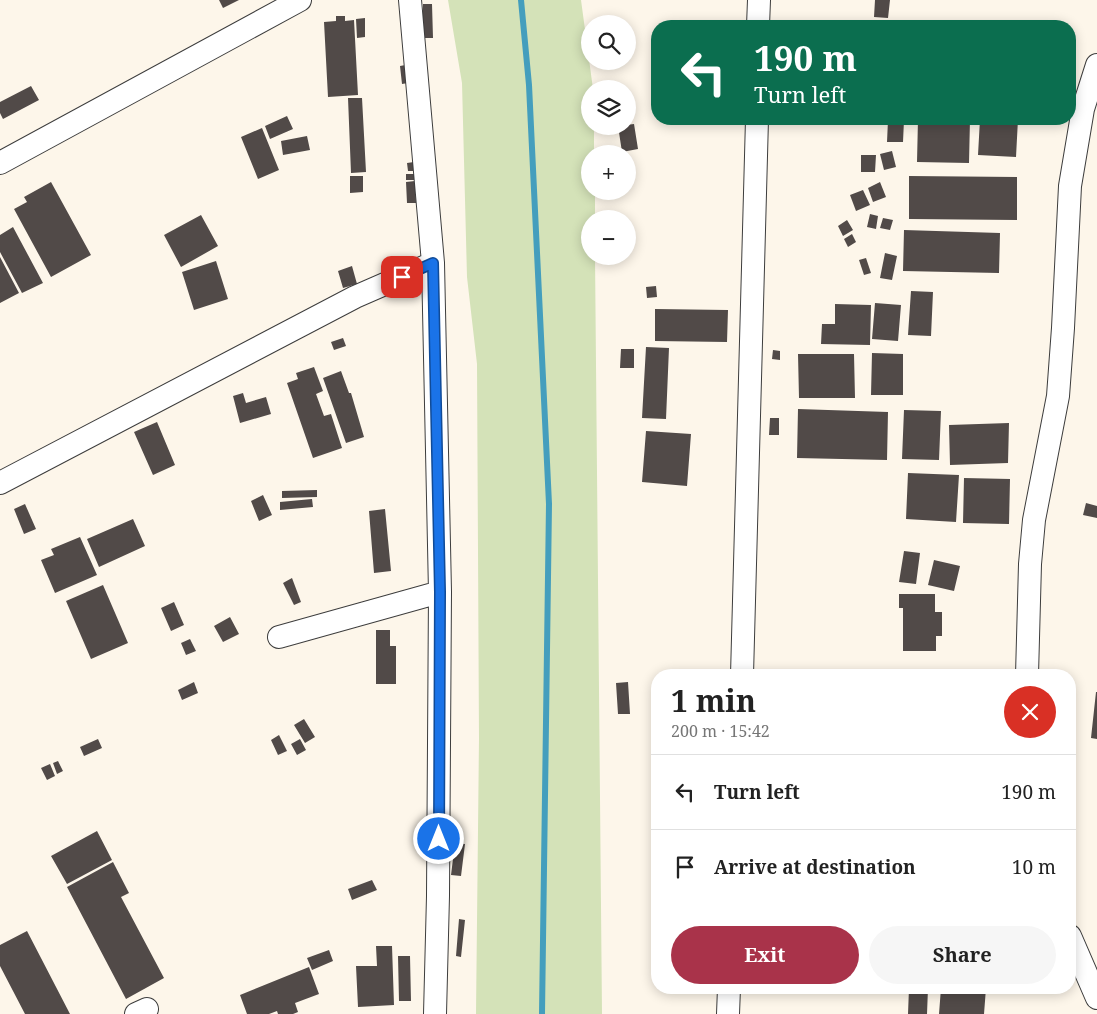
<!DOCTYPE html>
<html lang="en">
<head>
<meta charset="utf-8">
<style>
  body { margin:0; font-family:"Noto Serif",serif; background:#f6f6f6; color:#222; height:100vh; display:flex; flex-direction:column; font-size:19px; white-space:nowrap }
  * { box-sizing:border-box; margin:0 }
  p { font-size:16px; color:#767676 }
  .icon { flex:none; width:28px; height:28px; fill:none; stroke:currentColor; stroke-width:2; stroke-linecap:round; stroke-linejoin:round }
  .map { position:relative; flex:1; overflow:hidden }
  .side { position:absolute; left:651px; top:669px; width:425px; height:325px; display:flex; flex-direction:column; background:#fff; border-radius:20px; box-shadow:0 2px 12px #0003 }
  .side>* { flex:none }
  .hud { position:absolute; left:651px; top:20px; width:425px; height:105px; border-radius:20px; box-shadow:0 2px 12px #0003; background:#0b6e4f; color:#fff; overflow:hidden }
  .tools { position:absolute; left:581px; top:15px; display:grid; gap:10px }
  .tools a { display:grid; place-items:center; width:55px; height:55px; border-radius:50%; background:#fff; box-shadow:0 2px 12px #0003; font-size:25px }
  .pin { position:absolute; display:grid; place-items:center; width:42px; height:42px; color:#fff; margin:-21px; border-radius:10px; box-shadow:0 2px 8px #0006 }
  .me { position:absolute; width:55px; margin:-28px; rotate:0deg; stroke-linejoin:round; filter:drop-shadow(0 0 4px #0008) }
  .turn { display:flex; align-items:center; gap:18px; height:105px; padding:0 20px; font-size:22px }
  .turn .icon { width:65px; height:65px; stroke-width:2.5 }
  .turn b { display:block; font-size:35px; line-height:42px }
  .round { display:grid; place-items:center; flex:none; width:52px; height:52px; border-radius:26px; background:#f6f6f6 }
  .headline { display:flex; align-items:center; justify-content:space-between; height:85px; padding:0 20px }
  h1 { font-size:30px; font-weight:700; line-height:38px }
  .primary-button { display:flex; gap:10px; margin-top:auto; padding:10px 20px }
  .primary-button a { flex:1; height:58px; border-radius:30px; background:#a9334a; color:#fff; font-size:20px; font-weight:700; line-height:58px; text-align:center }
  .primary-button a+a { background:#f6f6f6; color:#222 }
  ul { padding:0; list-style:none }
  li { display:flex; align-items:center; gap:15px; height:75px; padding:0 20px; border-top:1px solid #e0e0e0 }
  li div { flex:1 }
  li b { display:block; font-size:19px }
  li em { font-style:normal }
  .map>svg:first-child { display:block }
  .green { fill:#d4e2b8 }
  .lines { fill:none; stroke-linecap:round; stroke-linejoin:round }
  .stream { stroke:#449ebd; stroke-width:6 }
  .building { fill:#514a48 }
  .street-casing { stroke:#3d3d3d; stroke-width:24 }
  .street { stroke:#fff; stroke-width:22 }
  .route-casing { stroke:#114b97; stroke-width:12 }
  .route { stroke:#1a73e8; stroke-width:9 }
</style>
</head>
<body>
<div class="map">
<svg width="1097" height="1014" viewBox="0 0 1097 1014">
  <rect width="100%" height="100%" fill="#fdf6ea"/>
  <path class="green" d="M448 0H581L593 89H590V126H594V154H590V191H595V219H590V256H595L602 1014H476L479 738 477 364 467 277 462 83Z"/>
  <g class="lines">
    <path class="stream" d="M521 0 529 85 549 504 542 1014"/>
  </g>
  <path class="building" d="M219 0H239L223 8Z
    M875 0H890L888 18 874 17Z
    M423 4H432L433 38H423Z
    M336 16H345V21L354 20 358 95 328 97 324 22 336 21Z
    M365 18V37L357 38 356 19Z
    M411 64 414 82 402 84 400 66Z
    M31 86 39 100 3 119 0 113V102Z
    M348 98H362L366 172 351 173Z
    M287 116 293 129 270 139 265 126Z
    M918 119H970L969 163 917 162Z
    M980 119H1018L1016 157 978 155Z
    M888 120H904L903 142H887Z
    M634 124 638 149 622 152 618 126Z
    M262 128 279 170 258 179 241 137Z
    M307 136 310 150 283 155 281 141Z
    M892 151 896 167 884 170 880 154Z
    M861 155H876L875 172H861Z
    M414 162 415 171H408L407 163Z
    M406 174H417V180H406Z
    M350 176H363V192L350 193Z
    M909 176 1017 177V220L909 219Z
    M415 181 416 203H407L406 182Z
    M51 182 91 255 51 277 14 209 27 202 24 197Z
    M880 182 886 197 873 202 868 188Z
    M863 190 870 205 856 211 850 195Z
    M870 214 878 216 876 229 867 227Z
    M201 215 218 246 181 267 164 235Z
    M883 218 893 220 890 230 880 228Z
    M847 220 853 230 843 236 838 226Z
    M13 227 43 283 22 293 0 252V235Z
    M904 230 1000 233 999 273 903 271Z
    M852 234 856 242 848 247 844 239Z
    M885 253 897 256 892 280 880 278Z
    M0 257 19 293 0 303Z
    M866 258 871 273 864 275 859 260Z
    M216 261 228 299 194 310 182 272Z
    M352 266 357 284 343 288 338 271Z
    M656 286 657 297 647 298 646 287Z
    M911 291 933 292 931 336 908 335Z
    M875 303 901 305 898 341 872 339Z
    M835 304 871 305 870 345 821 344 822 324H835Z
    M655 309 728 310 727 342 655 341Z
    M343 338 346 346 334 350 331 342Z
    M646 347 669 348 666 419 642 418Z
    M621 349H634V368H620Z
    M773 350 780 351V360L772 359Z
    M872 353 903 354V395H871Z
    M798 354H854L855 398H799Z
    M314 367 323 391 316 394 324 416 331 414 342 448 313 458 287 383 298 379 296 373Z
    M341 371 349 393H351L364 437 346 443 323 378Z
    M243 393 246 403 266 397 271 414 240 423 233 396Z
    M798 409 888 412 887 460 797 458Z
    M904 410 941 411 939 460 902 459Z
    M770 418H779V435H769Z
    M157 422 175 465 153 475 134 432Z
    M1009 423 1008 463 950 465 949 425Z
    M646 431 691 434 687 486 642 482Z
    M908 473 959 475 956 522 906 519Z
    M964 478 1010 479 1009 524 963 523Z
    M317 490V497L282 498V491Z
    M263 495 272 515 259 521 251 501Z
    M312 499 313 507 280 510V502Z
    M1086 503 1097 506V518L1083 515Z
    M25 504 36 529 24 534 14 509Z
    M385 509 391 571 374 573 369 511Z
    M133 519 145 546 99 567 87 539Z
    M80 537 97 575 55 593 41 560 54 555 51 549Z
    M904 551 920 553 916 584 899 582Z
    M934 560 960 566 954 591 928 585Z
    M292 578 301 602 294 605 283 583Z
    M103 585 128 643 91 659 66 601Z
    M899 594H935V612H942V636H936V651H903V608H899Z
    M174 602 184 625 171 631 161 608Z
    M230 617 239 634 223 642 214 626Z
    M376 630H390V646H396V684H376Z
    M190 639 196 651 186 655 181 643Z
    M194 682 198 693 182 700 178 690Z
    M628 682 630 714H618L616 683Z
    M1096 692H1097V739L1091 738Z
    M304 719 315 737 305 743 294 725Z
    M279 735 287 751 278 755 271 740Z
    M98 739 102 748 84 756 80 747Z
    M300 739 306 750 297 755 291 744Z
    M58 761 63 771 57 774 53 763Z
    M50 764 55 776 47 780 41 768Z
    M97 831 112 860 67 884 51 856Z
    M455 843 465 844 461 876 451 875Z
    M113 862 129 893 121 897 164 978 126 999 67 887Z
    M372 880 377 890 352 900 348 889Z
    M459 919 465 920 461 957 456 956Z
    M27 931 70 1014H25L0 966V945Z
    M376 946H392L394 1005 358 1007 356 966H377Z
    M329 950 333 961 312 970 307 958Z
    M398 956H410L411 1001H399Z
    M309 967 319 994 295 1003 298 1012 293 1014H278L277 1011 269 1014H247L240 995Z
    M909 988H928L927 1014H908Z
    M941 988H986L984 1014H939Z"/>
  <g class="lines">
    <g class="street-casing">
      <path id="street" d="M410 0 433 263 440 592 438 896 435 1014
        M758 26 759 0
        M0 163 300 0
        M0 483 355 297 433 263
        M279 637 440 592
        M742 675 757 119
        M1027 675 1030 564 1034 520 1058 396 1063 328 1070 186 1083 109 1097 65
        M1070 936 1097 998
        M136 1014 147 1009
        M728 1014 729 988"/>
    </g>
    <use href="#street" class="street"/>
  </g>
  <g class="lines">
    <g class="route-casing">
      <path id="route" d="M402 277 433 263 440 592 439 839"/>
    </g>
    <use href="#route" class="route"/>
  </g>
</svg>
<div class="tools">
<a><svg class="icon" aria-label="search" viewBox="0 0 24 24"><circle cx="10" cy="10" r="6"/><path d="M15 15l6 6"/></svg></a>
<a><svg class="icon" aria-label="layers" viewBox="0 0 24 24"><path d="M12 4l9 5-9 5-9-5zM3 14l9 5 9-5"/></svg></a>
<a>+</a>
<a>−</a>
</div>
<div class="pin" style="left:402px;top:277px;background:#d93025"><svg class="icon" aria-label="arrive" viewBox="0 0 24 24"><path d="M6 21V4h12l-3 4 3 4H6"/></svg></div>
<svg class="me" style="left:439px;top:839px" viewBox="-20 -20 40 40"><circle r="17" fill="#1a73e8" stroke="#fff" stroke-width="3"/><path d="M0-11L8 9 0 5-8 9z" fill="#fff"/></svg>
<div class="hud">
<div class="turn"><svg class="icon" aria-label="left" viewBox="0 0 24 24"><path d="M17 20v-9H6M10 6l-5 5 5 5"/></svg><div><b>190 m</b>Turn left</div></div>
</div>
<section class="side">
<div class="headline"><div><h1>1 min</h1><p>200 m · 15:42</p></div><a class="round" style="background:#d93025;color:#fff"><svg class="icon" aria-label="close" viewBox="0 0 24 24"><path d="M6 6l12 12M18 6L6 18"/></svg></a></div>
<ul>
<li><svg class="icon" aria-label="left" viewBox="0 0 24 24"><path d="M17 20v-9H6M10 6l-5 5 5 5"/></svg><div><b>Turn left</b></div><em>190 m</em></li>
<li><svg class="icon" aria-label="arrive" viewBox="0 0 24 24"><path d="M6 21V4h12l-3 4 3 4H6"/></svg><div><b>Arrive at destination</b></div><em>10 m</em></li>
</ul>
<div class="primary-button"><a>Exit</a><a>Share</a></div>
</section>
</div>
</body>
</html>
